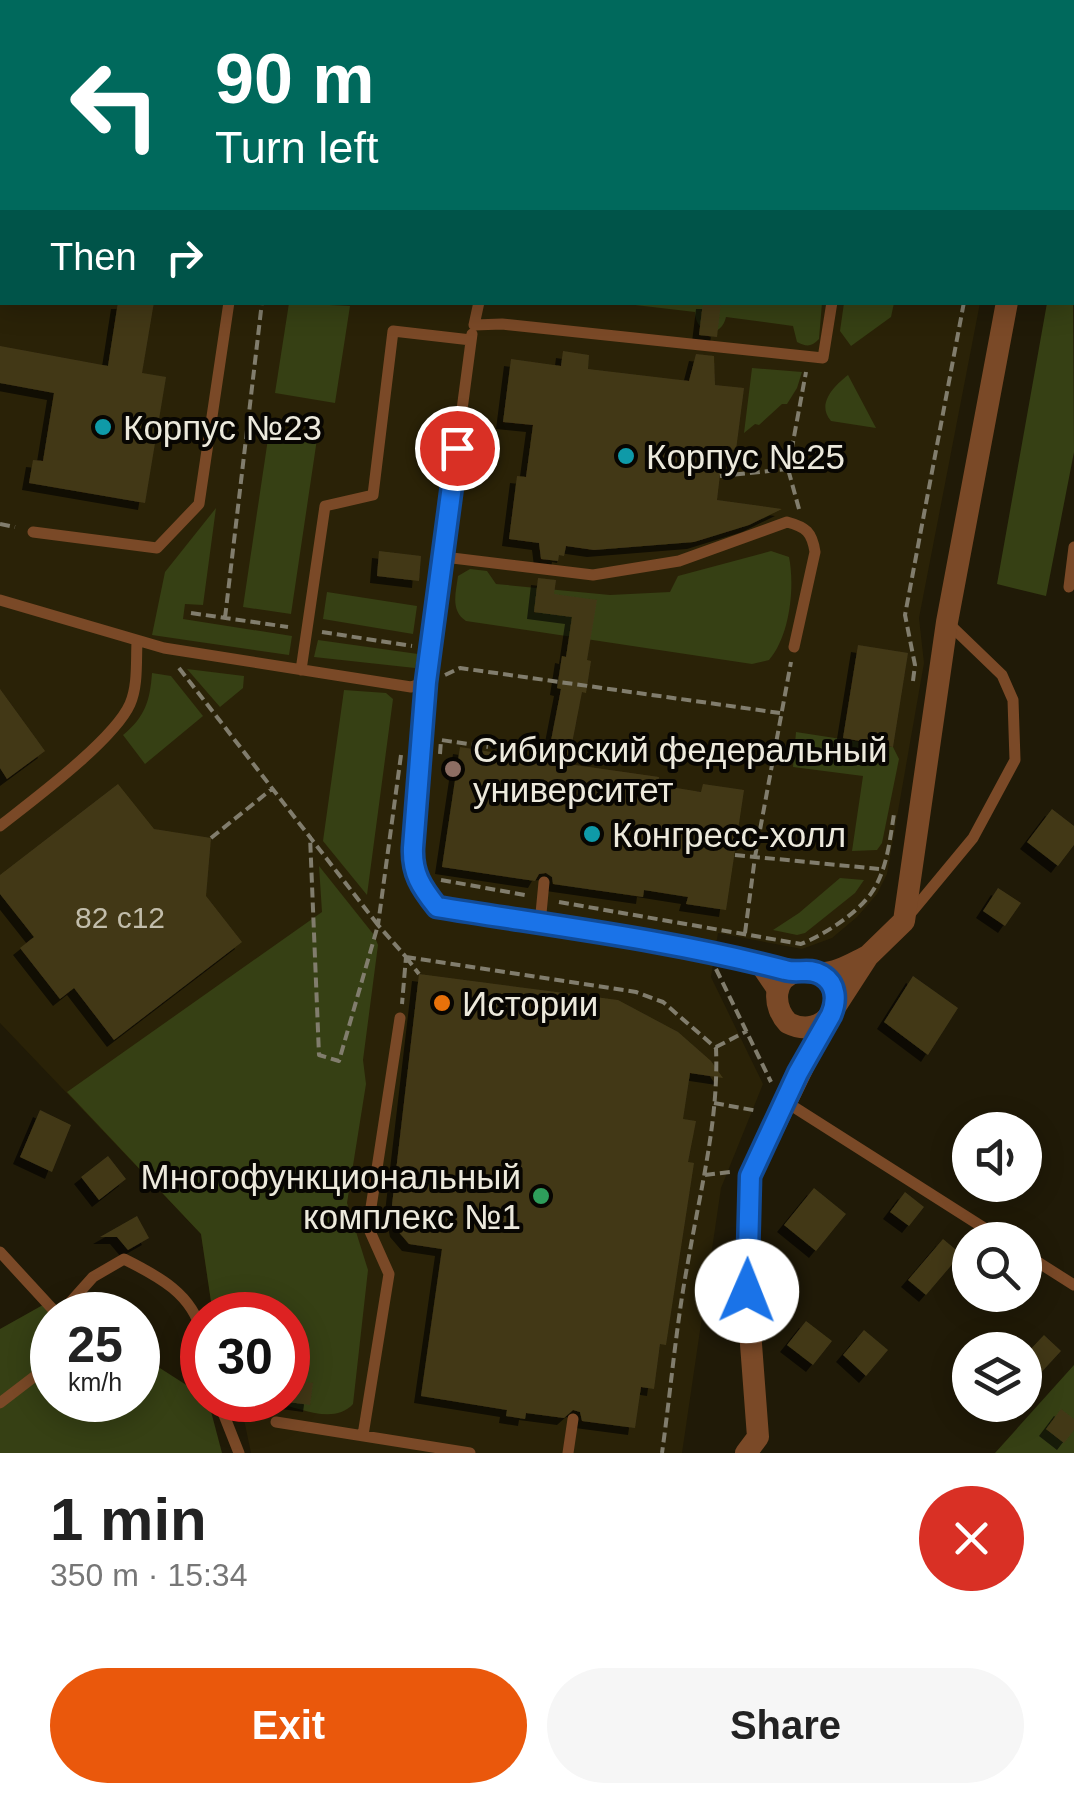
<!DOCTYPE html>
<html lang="en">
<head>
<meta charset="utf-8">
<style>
  body { margin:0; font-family:Arial,sans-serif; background:#f6f6f6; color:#222; height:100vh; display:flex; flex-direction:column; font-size:38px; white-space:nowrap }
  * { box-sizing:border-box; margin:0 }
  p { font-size:32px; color:#767676 }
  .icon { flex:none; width:55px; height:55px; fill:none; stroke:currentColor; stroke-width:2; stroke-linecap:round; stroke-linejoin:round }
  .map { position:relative; height:1453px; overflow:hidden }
  .side { display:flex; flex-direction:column; background:#fff; flex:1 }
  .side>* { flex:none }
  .top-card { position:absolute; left:0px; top:0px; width:1075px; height:305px; box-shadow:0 5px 25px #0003; background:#00695c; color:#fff; overflow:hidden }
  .buttons { position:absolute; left:952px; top:1112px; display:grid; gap:20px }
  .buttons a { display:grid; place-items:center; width:90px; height:90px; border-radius:50%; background:#fff; box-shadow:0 5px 25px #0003; font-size:50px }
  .speed { position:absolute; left:30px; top:1292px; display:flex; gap:20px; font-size:50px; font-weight:700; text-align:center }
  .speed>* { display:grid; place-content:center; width:130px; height:130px; border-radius:50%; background:#fff; box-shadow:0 5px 25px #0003; line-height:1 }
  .speed small { font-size:25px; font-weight:400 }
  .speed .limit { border:15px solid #d22; background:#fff; color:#111 }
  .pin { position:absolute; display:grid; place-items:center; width:85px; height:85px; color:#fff; margin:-42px; border:5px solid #fff; border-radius:50%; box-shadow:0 2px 10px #0007 }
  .me { position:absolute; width:110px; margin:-55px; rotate:1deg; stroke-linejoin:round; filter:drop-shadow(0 0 8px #0008) }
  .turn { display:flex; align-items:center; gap:35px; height:210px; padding:0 50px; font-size:45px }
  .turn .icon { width:130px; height:130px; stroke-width:2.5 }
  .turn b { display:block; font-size:70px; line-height:85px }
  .then { display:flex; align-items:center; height:95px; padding:0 50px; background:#0003; gap:20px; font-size:38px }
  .round { display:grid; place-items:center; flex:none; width:105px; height:105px; border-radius:52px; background:#f6f6f6 }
  .summary { display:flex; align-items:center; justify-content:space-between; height:170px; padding:0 50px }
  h1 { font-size:60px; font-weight:700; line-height:75px }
  .primary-button { display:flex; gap:20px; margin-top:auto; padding:20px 50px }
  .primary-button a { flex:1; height:115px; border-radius:60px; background:#ea580c; color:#fff; font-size:40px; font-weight:700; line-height:115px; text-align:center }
  .primary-button a+a { background:#f6f6f6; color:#222 }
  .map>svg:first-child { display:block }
  .built { fill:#2a2207 }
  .green { fill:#364014 }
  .building { fill:#423819; filter:url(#shadow) }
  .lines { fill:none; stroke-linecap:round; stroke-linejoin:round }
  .path { stroke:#817d6d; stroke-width:4; stroke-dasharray:10 5; stroke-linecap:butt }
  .lane { stroke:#7a4927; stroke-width:11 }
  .street { stroke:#7a4927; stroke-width:22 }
  .route-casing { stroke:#114b97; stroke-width:25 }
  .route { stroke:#1a73e8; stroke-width:18 }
  .culture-dot { fill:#0f9aa8; stroke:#080602; stroke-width:4 }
  .education-dot { fill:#8d6e63; stroke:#080602; stroke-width:4 }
  .food-dot { fill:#e8710a; stroke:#080602; stroke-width:4 }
  .leisure-dot { fill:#2e9e5b; stroke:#080602; stroke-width:4 }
  .labels { text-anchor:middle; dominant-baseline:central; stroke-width:8; stroke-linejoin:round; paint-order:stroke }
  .number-label { font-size:30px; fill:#c2bdab }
  .poi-label { font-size:35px; fill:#ece9dc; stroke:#080602; text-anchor:start }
</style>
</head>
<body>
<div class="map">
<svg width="1074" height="1453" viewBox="0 0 1074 1453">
  <defs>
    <filter id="shadow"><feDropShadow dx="-7" dy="7" stdDeviation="0" flood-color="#0009"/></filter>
  </defs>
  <rect width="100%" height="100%" fill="#201a07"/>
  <path class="built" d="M0 0H981L982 2H2V302L980 303 919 618 924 663 887 874 877 894 857 917 832 938 802 949 718 933 711 977 763 1084 721 1188 682 1453H251L243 1415 228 1400H288V1315H213L201 1234 0 1023Z"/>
  <path class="green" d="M1073 290 1074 452 1046 596 997 584 1047 303 1072 302Z
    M289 303 350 306 335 403 275 393Z
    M618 303H822L819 339C811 347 807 347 797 342L793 326 726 317C721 340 695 334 695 312Z
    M844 303H894L891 317 851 346 840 331Z
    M752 368 802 372 797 388 787 404H782L759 425 755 424 744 433Z
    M848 375 876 428 831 421C816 404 834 386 848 375Z
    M269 432 317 439 291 614 243 607Z
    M216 508 203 605 185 604 183 619 292 636 289 655 152 635 165 572Z
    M771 551 789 557C795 587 790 636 769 660L752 664 466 621C450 611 456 592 458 576L470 569 487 571 496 584 610 595 670 592 678 576Z
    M327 592 417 606 413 634 323 619Z
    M318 640 418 654 415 668 314 657Z
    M187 669 244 676 243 688 220 707Z
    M152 673 171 676 203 716 145 764 123 735C145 717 150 701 152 673Z
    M344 690 386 693 393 699 367 895 323 841Z
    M796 732 893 747 899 759 882 843 877 850 852 851 863 776 793 767Z
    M319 866 374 935 378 945 363 1060 366 1084 347 1203 368 1270 353 1404C334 1425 300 1408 276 1403V1400H288V1315H213L201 1234 67 1092 322 912Z
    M840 878 864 880 855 893 805 933 797 935 773 930 799 913Z
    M50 1301 74 1315H52V1400H138V1354L202 1395V1400H208L222 1453H0V1329Z
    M1074 1365V1453H995Z"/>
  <path class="building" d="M118 302H154L142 373 166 377 145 503 29 483 33 460 43 461 54 393 0 383V346L108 366Z
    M703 302H721L717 337 699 335Z
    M563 351 589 355 588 369 689 381 696 354 714 356 715 385 744 388 736 450 723 449 717 500 782 509 749 525 694 542 594 550 566 546 564 556 559 555 558 561 541 559 539 543 509 539 517 476 526 477 533 425 503 422 511 359 561 366Z
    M379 551 421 556 419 581 377 576Z
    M538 578 556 580 554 594 597 600 587 660 591 661 586 693 582 692 568 764 659 777 658 785 701 792 703 784 744 790 726 910 686 904 688 897 644 890 643 897 553 884 552 877 546 873 539 874 535 881 442 867 460 747 547 761 561 689 557 688 562 656 566 657 572 617 534 612Z
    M858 645 908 653 893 747 843 738Z
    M0 689 45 751 7 779 0 768Z
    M118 784 154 829 211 838 206 896 242 942 114 1040 74 988 60 999 20 948 34 937 0 894V875Z
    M1052 809 1074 826V845L1058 866 1027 842Z
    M998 888 1021 903 1005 926 983 911Z
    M419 974 618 1000 678 1032 711 1061 723 1078 690 1073 683 1119 696 1121 688 1162 694 1163 666 1345 660 1344 654 1389 641 1387 635 1428 582 1421 580 1412 573 1410 564 1418 526 1413 525 1419 506 1416 507 1410 421 1396 442 1249 409 1244 397 1230 392 1205Z
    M913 976 958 1008 928 1055 884 1022Z
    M40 1110 71 1125 52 1172 20 1157Z
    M108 1156 126 1179 99 1200 81 1177Z
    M814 1188 846 1214 816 1251 784 1225Z
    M905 1192 924 1207 909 1226 890 1212Z
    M137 1216 149 1238 128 1250 117 1237H100Z
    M943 1239 961 1254 926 1295 908 1280Z
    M806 1321 832 1341 813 1365 787 1345Z
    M864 1330 888 1350 866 1376 843 1355Z
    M1044 1335 1061 1351 1025 1390V1355Z
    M291 1380 313 1383 310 1405 288 1402Z
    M1061 1409 1074 1419V1430L1064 1443 1046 1429Z"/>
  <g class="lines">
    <path class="path" d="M92 0 113 2
      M341 0 364 2
      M433 0 435 2
      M541 0 542 2
      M6 2 8 0
      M198 2V0
      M0 9 2 6
      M1072 28H1074
      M720 476 788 469
      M799 509 788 469 806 372
      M0 524 15 527
      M191 613 288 627
      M225 618 262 302
      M322 632 412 646
      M179 668 378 925 339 1061 319 1055 310 836
      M445 675 460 668 780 713
      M913 681 915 665 905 615 964 302
      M440 754 441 740 488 747
      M401 755 378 925 406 957 402 1004
      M211 838 273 788
      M735 855 879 869
      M441 880 525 895
      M559 902 801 944C824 935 858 913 872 892 887 870 890 839 894 814
      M745 933 755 857 791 662
      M406 957 636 992 663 1002 716 1048C719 1120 700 1191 688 1262 676 1325 671 1389 662 1453
      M406 957 419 974
      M716 969 771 1082
      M716 1047 747 1031
      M714 1103 758 1111
      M705 1175 730 1172"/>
    <path class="lane" d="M307 2 308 0
      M808 2 809 0
      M0 141H2
      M479 302 474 325 502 324 823 358 832 302
      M33 532 157 548 199 504 229 302
      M444 557 593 575 679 561 787 522C806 527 812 532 815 552L794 647
      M1069 587 1074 547
      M0 600 164 648 411 687 426 682 412 869 437 907 717 953 792 972
      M301 670 325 506 373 495 393 331 471 340
      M426 682 472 334
      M0 826C33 800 114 740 130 704 138 686 136 662 137 642
      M910 914 973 838 1015 760 1013 700 1002 675 947 622
      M540 924 544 882
      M752 961 775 995
      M786 1102 1003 1240
      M0 1252 58 1315
      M1025 1254 1074 1285
      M59 1315 93 1277 124 1259C158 1276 193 1294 202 1334
      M218 1400 239 1453
      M0 1403 52 1363
      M276 1422 470 1453
      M363 1435 389 1274 368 1227 400 1018
      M568 1453 573 1419"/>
    <path class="street" d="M996 0V2
      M1052 0V2
      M1072 56 1074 57
      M1072 145 1074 144
      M821 974C853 999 824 1041 788 1023 773 1007 771 978 798 971 807 968 813 973 822 973 837 974 855 962 868 956
      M835 1007 868 956 904 921 947 622 1007 302
      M746 1453 758 1437 747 1291 750 1176 825 1022"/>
  </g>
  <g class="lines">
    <g class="route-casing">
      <path id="route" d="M457 448 426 682 413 848C412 873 421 887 437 907 553 926 671 940 785 970 798 974 809 967 822 975 837 984 837 1001 831 1015L798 1073 750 1176 747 1291"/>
    </g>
    <use href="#route" class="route"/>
  </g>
  <g class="culture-dot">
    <circle cx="103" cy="427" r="10"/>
    <circle cx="626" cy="456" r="10"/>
    <circle cx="592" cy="834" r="10"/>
  </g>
  <circle class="education-dot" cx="453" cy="769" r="10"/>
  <circle class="food-dot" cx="442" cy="1003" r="10"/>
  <circle class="leisure-dot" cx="541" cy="1196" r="10"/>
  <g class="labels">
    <g class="number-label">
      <text x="120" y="917">82 с12</text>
    </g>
    <g class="poi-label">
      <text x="123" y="427">Корпус №23</text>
      <text x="646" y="456">Корпус №25</text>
      <text x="473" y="749">Сибирский федеральный<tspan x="473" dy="40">университет</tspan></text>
      <text x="612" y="834">Конгресс-холл</text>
      <text x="462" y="1003">Истории</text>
      <text x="521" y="1176" text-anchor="end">Многофункциональный<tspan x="521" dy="40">комплекс №1</tspan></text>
    </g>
  </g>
</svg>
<div class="buttons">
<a><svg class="icon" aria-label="sound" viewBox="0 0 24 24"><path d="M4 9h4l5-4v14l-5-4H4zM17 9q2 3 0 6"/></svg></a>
<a><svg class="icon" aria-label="search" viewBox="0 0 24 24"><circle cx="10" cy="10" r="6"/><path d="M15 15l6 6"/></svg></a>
<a><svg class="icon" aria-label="layers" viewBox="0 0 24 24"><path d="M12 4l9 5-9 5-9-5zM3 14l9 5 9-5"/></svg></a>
</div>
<div class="speed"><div>25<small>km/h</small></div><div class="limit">30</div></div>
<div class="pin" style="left:457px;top:448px;background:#d93025"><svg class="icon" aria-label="arrive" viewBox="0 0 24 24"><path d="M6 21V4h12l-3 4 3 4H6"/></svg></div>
<svg class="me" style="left:747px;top:1291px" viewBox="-20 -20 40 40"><circle r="19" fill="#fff"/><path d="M0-13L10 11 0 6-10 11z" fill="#1a73e8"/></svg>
<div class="top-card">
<div class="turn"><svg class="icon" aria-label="left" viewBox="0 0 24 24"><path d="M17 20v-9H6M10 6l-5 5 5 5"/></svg><div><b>90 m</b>Turn left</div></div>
<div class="then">Then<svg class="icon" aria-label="right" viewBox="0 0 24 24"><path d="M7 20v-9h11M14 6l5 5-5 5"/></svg></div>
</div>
</div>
<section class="side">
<div class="summary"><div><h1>1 min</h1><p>350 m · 15:34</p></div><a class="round" style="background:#d93025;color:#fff"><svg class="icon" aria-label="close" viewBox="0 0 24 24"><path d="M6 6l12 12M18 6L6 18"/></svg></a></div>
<div class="primary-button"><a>Exit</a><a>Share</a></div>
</section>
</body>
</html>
